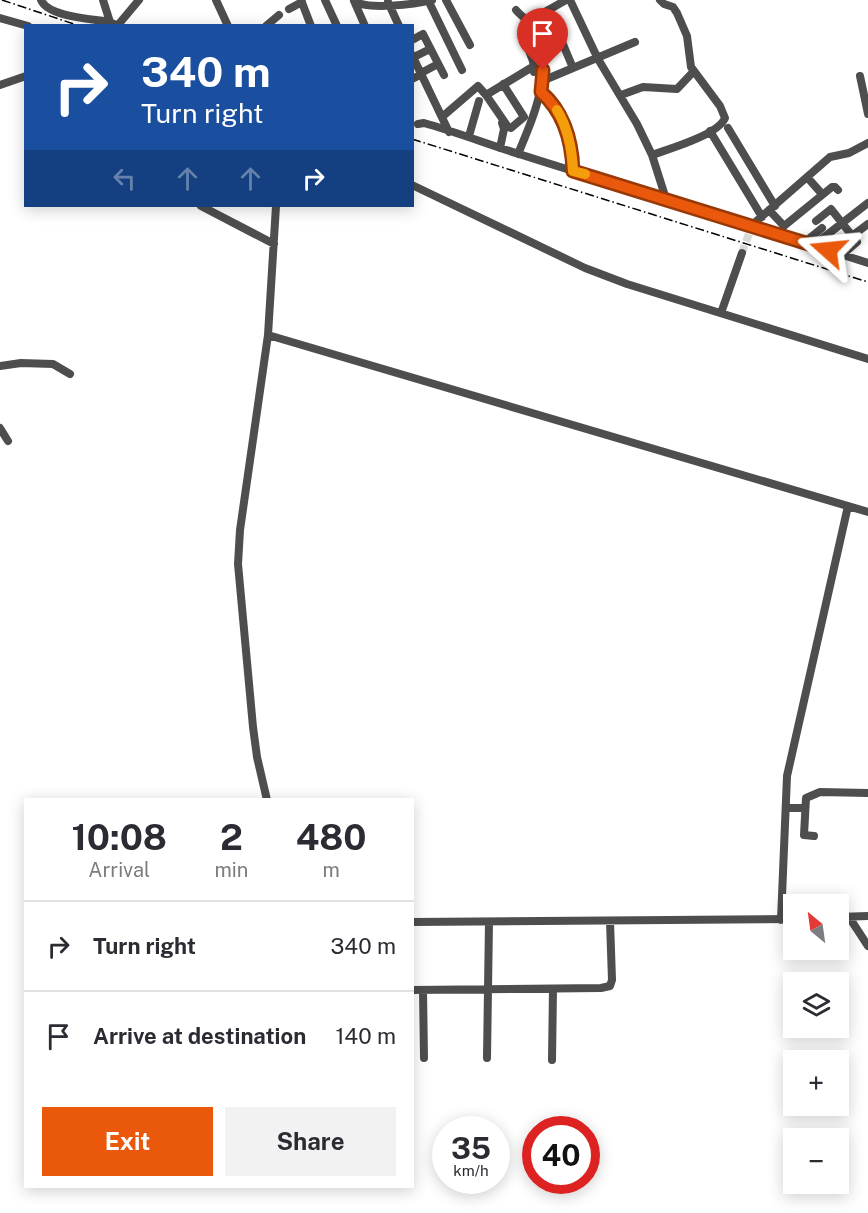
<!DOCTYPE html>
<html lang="en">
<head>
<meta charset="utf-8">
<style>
  body { margin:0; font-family:"Public Sans",sans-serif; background:#f2f2f3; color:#2b2b33; height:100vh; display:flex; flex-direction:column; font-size:22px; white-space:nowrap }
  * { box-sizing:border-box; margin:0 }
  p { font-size:20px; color:#7c7c81 }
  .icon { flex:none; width:33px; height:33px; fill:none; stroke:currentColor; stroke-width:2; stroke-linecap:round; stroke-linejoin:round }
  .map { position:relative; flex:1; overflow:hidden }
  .sheet { position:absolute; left:24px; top:798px; width:390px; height:390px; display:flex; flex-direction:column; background:#fff; border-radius:0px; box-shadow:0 3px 15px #0003 }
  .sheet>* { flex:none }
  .guide { position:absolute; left:24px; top:24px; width:390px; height:183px; border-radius:0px; box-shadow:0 3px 15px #0003; background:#1a4fa0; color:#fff; overflow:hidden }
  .needle { width:39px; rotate:331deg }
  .fabs { position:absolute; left:783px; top:894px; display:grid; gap:12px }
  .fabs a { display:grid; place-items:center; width:66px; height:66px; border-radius:0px; background:#fff; box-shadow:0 3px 15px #0003; font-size:30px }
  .speed { position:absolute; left:432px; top:1116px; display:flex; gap:12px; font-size:30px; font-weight:700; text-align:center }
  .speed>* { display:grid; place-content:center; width:78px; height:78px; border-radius:50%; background:#fff; box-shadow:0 3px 15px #0003; line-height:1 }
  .speed small { font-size:15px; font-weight:400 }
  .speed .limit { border:9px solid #d22; background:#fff; color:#111 }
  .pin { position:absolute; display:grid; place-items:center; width:51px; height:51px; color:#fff; margin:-62px -26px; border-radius:50% 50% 50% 0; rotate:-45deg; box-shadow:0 0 6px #0007 }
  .pin .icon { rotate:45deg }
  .me { position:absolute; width:66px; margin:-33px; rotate:288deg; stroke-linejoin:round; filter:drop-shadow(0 0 4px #0008) }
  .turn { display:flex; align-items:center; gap:21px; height:126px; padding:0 18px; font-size:27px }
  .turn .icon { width:78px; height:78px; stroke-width:2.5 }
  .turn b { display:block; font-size:42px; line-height:51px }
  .lanes { display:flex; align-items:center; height:57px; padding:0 18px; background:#0003; justify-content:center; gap:30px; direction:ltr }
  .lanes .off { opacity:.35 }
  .eta { display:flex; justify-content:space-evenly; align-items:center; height:102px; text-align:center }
  .eta b { font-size:36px; font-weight:700; line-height:42px }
  .button { display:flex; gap:12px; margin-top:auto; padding:12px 18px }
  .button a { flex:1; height:69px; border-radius:0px; background:#ea580c; color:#fff; font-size:24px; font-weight:700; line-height:69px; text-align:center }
  .button a+a { background:#f2f2f3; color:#2b2b33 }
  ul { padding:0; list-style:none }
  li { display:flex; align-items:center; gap:18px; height:90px; padding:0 18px; border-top:2px solid #e1e1e2 }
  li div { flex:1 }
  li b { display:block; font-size:22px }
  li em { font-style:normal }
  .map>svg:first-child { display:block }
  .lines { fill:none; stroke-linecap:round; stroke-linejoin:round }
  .minor-tunnel { stroke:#d9d9d9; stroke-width:8; stroke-dasharray:8 4; stroke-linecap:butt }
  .minor { stroke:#4e4e4e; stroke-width:8 }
  .rail { stroke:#000; stroke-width:1.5; stroke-dasharray:9 3 1.5 3; stroke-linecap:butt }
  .route-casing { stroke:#983908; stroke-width:15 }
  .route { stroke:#ea580c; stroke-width:10 }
  .slow { stroke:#f59e0b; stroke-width:10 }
</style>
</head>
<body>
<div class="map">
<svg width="868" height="1213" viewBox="0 0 868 1213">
  <rect width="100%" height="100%" fill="#fff"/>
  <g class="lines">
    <path class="minor-tunnel" d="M742 253 752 225"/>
    <path class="minor" d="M41 0C48 17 93 19 110 22L118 26
      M103 0 110 22
      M216 0 228 26
      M301 0 311 26
      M325 0 337 26
      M354 0C364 11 417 4 432 0
      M428 0 462 70
      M446 0 470 45
      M570 0 598 59 637 124 652 155 666 199
      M354 1 365 26
      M388 2 399 26
      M289 9 302 2
      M516 10C521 16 529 21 532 27 555 70 535 113 518 154
      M0 18 28 26
      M118 25 139 0
      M266 26 279 15
      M532 26 536 17 566 0
      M557 30 573 68
      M412 40 423 34 444 75
      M528 48 533 61 534 72
      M412 55 449 132
      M414 57 430 49
      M421 73 438 64
      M860 76 868 114
      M412 79 422 74
      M542 81 635 42
      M503 84 524 117 511 128 508 127 486 95 534 66
      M0 85 26 76
      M541 92C564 112 572 141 573 171
      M621 95 643 87 677 89 694 71
      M442 117 478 86 486 95
      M418 124 424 123C456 132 487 144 519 154 635 191 752 225 868 263
      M728 128 775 206
      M710 131 762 217
      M469 136 479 101
      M500 148 504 129 502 123
      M652 155C669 149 718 135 725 118L720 106 691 67 687 36 677 13 673 7 664 4 660 0
      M807 177 822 194
      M412 185 585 268 627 284 868 359
      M201 206 274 244
      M769 210 784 226 832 187H835L838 190
      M816 221 831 209 857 242 843 254
      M752 225 830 157 849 153 868 143
      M852 236 868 224
      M805 242 822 228
      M814 245 868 203
      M721 313 742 253
      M268 335 868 512
      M0 366 21 363 53 364 70 374
      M0 428 8 441
      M267 800 257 757 253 727 238 564 240 530 268 335 276 206
      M786 808H804
      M814 836 804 835 806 798 820 792 868 793
      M838 917 868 916
      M849 917 868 946
      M781 920 787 776 848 506
      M412 922 794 919
      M412 990 601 988 610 986 612 980 610 921
      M423 990 424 1058
      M487 1058 489 922
      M552 1060 553 989"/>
    <path class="rail" d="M2 0 80 26
      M412 139 868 282"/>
  </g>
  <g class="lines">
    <g class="route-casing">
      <path id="route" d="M543 70 541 92C564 112 572 141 573 171L828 250"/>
    </g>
    <use href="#route" class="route"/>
    <path class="slow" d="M557 110C568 128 572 149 573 171L585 174"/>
  </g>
</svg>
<div class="fabs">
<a><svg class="needle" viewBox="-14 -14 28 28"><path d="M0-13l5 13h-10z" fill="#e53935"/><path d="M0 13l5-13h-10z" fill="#7c7c81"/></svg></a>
<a><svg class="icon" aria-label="layers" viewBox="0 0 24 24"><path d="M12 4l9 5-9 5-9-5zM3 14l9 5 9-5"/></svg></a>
<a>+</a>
<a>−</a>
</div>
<div class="speed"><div>35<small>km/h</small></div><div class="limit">40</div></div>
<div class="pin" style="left:543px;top:70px;background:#d93025"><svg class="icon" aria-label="arrive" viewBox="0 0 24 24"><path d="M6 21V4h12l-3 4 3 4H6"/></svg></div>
<svg class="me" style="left:828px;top:250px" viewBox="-20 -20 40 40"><path d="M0-17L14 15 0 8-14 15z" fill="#ea580c" stroke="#fff" stroke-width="4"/></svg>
<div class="guide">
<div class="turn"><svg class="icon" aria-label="right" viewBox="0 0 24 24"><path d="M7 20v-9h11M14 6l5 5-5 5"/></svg><div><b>340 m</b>Turn right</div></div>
<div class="lanes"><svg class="icon off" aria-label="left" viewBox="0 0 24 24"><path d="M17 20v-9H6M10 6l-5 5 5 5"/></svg><svg class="icon off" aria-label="ahead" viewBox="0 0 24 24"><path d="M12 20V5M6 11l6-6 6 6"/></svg><svg class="icon off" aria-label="ahead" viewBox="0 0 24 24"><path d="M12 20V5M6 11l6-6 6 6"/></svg><svg class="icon" aria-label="right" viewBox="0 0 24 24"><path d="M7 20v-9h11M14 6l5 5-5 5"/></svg></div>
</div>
<section class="sheet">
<div class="eta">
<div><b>10:08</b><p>Arrival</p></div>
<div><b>2</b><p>min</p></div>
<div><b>480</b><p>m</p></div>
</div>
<ul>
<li><svg class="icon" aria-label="right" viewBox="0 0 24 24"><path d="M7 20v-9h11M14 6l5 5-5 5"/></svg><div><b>Turn right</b></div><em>340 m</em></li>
<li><svg class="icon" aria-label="arrive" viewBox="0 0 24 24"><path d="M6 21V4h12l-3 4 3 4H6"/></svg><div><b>Arrive at destination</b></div><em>140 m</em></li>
</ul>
<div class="button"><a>Exit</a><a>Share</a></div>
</section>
</div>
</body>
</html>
